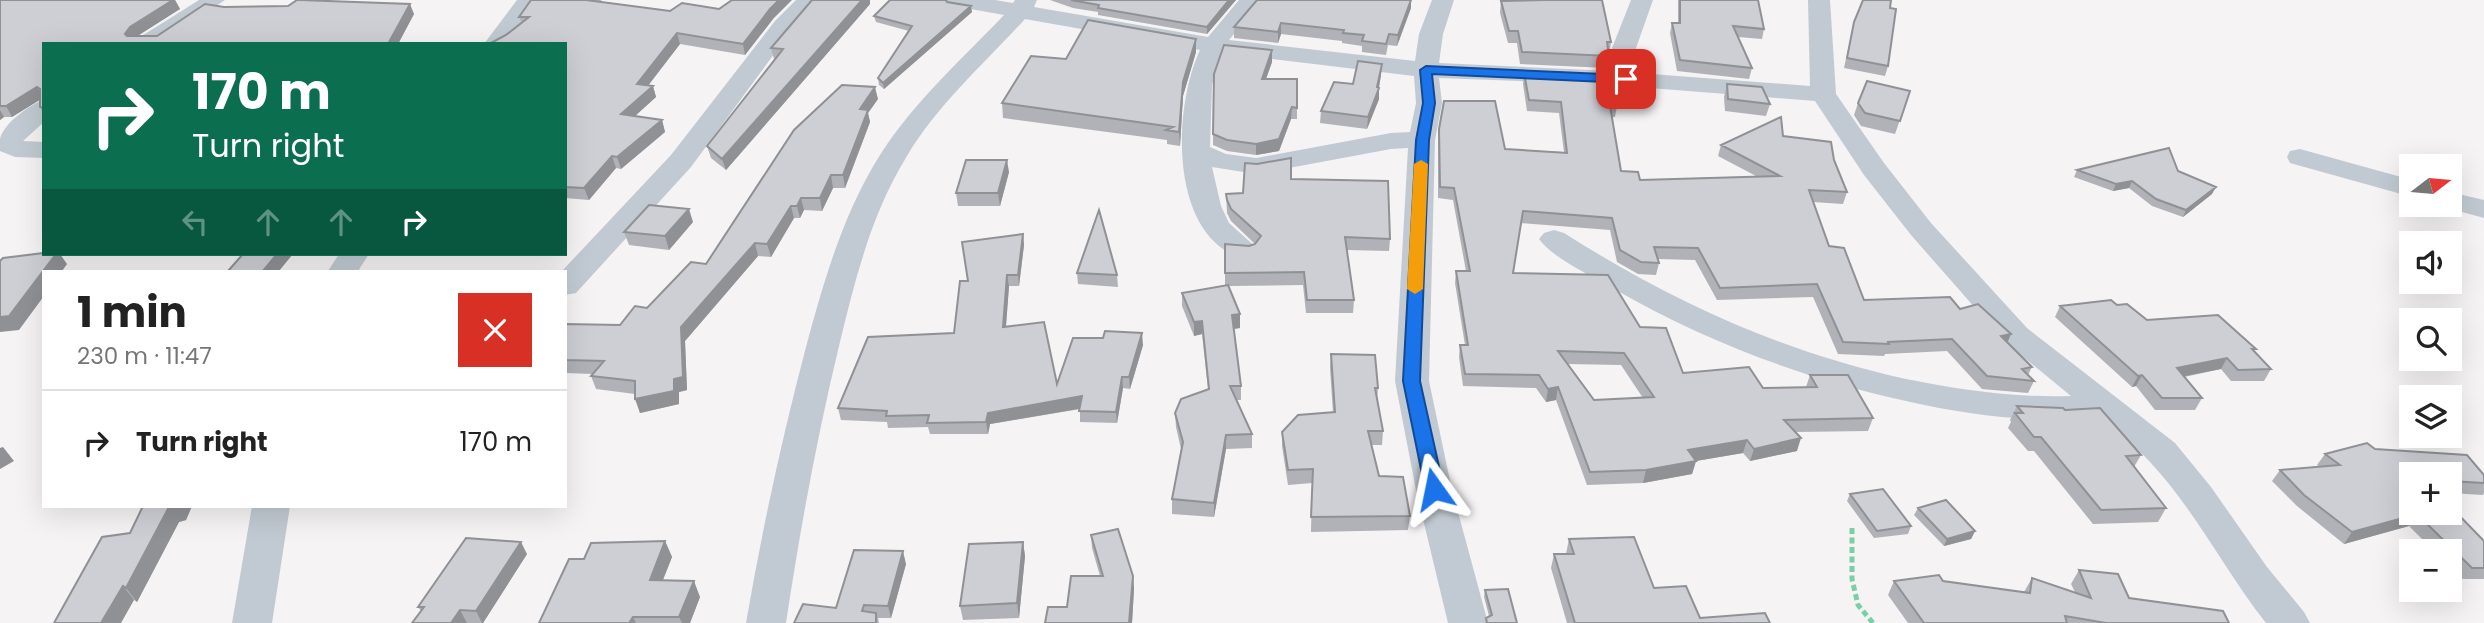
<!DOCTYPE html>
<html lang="en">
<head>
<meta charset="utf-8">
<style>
  body { margin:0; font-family:Poppins,sans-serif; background:#f6f6f6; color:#222; height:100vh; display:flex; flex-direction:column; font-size:26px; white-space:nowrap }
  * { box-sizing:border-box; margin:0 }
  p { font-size:23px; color:#767676 }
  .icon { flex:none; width:38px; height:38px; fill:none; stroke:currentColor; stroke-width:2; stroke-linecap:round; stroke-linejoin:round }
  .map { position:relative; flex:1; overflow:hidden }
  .side { position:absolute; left:42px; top:270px; width:525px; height:238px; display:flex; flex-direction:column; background:#fff; border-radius:0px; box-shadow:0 7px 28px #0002 }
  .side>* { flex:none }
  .top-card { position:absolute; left:42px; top:42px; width:525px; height:214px; border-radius:0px; box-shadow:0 7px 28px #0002; background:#0b6e4f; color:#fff; overflow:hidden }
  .needle { width:46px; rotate:74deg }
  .tools { position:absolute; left:2399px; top:154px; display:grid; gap:14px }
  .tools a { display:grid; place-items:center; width:63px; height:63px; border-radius:0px; background:#fff; box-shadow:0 7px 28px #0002; font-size:35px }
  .pin { position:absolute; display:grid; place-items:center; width:60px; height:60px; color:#fff; margin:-30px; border-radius:14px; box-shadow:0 4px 10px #0006 }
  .me { position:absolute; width:77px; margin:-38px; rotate:348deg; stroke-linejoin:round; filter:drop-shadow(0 0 5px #0008) }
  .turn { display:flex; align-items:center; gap:24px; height:147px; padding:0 35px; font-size:32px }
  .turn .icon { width:91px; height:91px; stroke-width:2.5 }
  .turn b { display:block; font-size:49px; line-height:60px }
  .lanes { display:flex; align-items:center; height:66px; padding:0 35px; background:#0003; justify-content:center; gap:35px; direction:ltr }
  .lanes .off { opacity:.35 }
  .round { display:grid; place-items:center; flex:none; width:74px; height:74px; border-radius:0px; background:#f6f6f6 }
  .summary { display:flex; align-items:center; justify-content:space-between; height:119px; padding:0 35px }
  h1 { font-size:42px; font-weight:700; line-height:52px }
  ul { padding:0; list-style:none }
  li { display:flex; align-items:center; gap:21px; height:105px; padding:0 35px; border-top:2px solid #e0e0e0 }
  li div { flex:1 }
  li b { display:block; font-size:26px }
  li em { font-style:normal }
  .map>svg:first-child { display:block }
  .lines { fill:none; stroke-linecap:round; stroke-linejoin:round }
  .path { stroke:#7ad0a6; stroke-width:5; stroke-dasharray:6 3.5; stroke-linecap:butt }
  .minor { fill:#c1cad2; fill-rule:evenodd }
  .wall { fill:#b0b2b7; fill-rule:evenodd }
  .shaded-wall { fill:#909195 }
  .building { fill:#cdcfd5; stroke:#909195; stroke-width:2; fill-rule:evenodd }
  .route { fill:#1a73e8; stroke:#114b97; stroke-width:2 }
  .slow { fill:#f59e0b }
</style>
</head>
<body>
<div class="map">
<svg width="2484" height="623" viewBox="0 0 2484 623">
  <rect width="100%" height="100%" fill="#f5f3f3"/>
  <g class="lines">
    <path class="path" d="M1852 528V579L1858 605 1873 623"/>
    <path class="minor" d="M199 0H225L161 44H133L137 39Z
      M517 0H539L508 44H484Z
      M796 0H820L791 31 691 167 576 293 565 295V271H562L671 155 775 21Z
      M945 0H995L1013 3 1015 0H1037L1034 7 1208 37 1239 0H1262L1229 40 1415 61 1419 34 1432 0H1454L1443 34 1439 63 1613 71 1612 48 1631 0H1653L1636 48 1638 73 1810 86 1808 0H1830L1836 94 1884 163 1931 223 2027 328 2175 443 2211 487 2267 567 2304 612 2310 623H2266C2225 571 2195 510 2150 462 2135 445 2114 432 2096 417 2031 424 1969 415 1906 401 1800 377 1709 343 1614 289 1594 277 1552 258 1539 239L1544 233 1554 230 1564 233C1673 302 1780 351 1906 379 1961 390 2015 398 2071 396L2005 342 1911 235 1864 175 1815 101 1599 84 1439 78 1442 103 1435 140 1429 381 1452 490 1488 623H1448L1416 490 1395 381 1408 148 1391 149 1256 174 1212 167 1221 206 1229 223 1258 249 1253 255C1239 259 1230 255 1219 246 1170 206 1176 101 1200 50L1025 19C985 63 938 104 907 156 871 214 855 280 839 346 817 437 800 530 786 623H746C762 530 782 438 806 347 824 280 843 214 880 155 914 102 961 60 1004 15L948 5ZM1222 53 1414 76 1416 103 1410 132 1391 133 1256 158 1226 154 1210 147 1212 85Z
      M44 100V122L23 141 44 142V158L15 157 0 151C0 147 0 143 0 139 3 124 30 104 44 100Z
      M2300 149 2412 180V197L2290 163 2287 157 2290 151Z
      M2450 192 2484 200V218L2440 206 2450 205Z
      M339 254H369L358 271H328Z
      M252 506H290L272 623H232Z"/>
  </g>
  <path class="wall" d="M0 0H175L180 9 136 36H157L224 7 414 14 398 44H44V114L40 107V99L12 117H4L0 120Z
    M531 0H602L599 2 670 11 773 19 745 55 680 44 648 85 653 86 656 97 635 116 662 120 665 132 621 169 616 168 589 200 565 198V44L506 35 522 23 519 17Z
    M1050 0H1236L1207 34 1098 15V12L1073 8Z
    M1678 0H1758L1764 29 1762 39 1738 37 1752 68 1749 79 1677 71 1670 33 1672 23H1678Z
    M1501 1 1611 42 1607 68 1520 64 1517 43H1508L1500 13Z
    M947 2 972 12 884 89 879 85 878 78 909 31 876 22 874 16Z
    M870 4 726 170 711 158 707 146 776 59H774L771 48Z
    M1411 8 1397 46 1388 45 1386 55 1362 52V46L1342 43V41L1281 34 1278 43 1234 38V27Z
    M1854 22 1888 66 1885 76 1844 68Z
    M1196 52 1183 96 1180 146 1167 144V140L1003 118 1002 103 1066 59Z
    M1272 62 1266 79 1297 108V119H1291L1279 151 1256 155 1227 151 1213 145V134Z
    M1524 73 1617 106 1615 117H1612L1621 171 1640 180 1756 176 1718 156 1721 145 1783 136 1834 160 1847 192 1843 204 1813 202 1829 246 1864 300 1960 309 2007 342 2032 367 2028 375 2034 381 2028 393 1982 389 1947 351 1885 354 1884 356 1838 354 1813 297 1717 300 1695 260 1658 259 1659 263 1656 275 1638 274 1617 262 1610 230 1521 223 1513 273 1640 327 1683 373 1763 388 1806 387 1810 375 1873 418 1868 431 1796 432 1797 451 1750 461 1743 453 1696 461 1692 474 1643 483 1587 485 1556 400 1546 402 1536 388 1463 386 1459 357 1460 345H1465L1455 283 1456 271H1466L1453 200 1438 198V140L1439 129 1505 149 1564 152 1559 113 1527 111 1523 84ZM1567 364 1621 365 1643 398 1594 400Z
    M1381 75 1379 88V99L1367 129 1320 123 1321 111 1353 84Z
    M1727 84 1770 104 1766 116 1725 111 1724 97Z
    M1910 91 1895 134 1861 126 1854 115 1858 103Z
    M878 99 868 113 870 122 845 188H833L822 211 804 210 800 218H794L771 257 758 256 685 341 687 390 679 392V404L640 413 635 394 596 389 591 376 593 374 565 373V324L620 325 647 308 706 264Z
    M2077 170 2178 171 2212 194 2183 217 2152 206 2129 188 2113 191 2074 177Z
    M1009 172 1000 206H958L956 193Z
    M1291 179 1390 239 1389 251 1347 250 1354 300 1353 313H1306L1303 285 1229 286 1240 328 1234 329 1241 386V400H1236L1252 434V448L1226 449 1214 517 1172 514V499L1181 449 1176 427 1175 413 1208 389 1202 334 1194 336 1182 306V293L1225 286V244L1249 246 1255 244 1231 221 1227 213 1226 194 1243 193Z
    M693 222 669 250 629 245 624 232Z
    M1023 234 1024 245 1019 286H1009L1006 326 1057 384 1143 345 1130 389 1123 388 1117 423 1080 422V409L990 424 988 434H930L928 427 888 428 887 422 841 420 838 408 954 333 968 281Z
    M1077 273 1117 275 1118 287 1078 284Z
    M2117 305 2147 320 2256 349 2254 351 2271 369 2264 381H2231L2221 369 2184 377 2202 398 2195 410H2155L2136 386 2132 387 2055 317 2060 306Z
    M1331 354 1378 388 1377 400 1383 431 1382 445H1372L1379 476 1410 516 1408 530 1311 532 1312 483 1288 485 1282 446V432L1333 413 1330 368Z
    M2017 406 2065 410 2141 455 2134 467 2166 508 2158 522 2093 524 2034 451H2028L2008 428 2011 422 2010 420Z
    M2375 449 2484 475V493L2483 495 2450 493V474H2412L2484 541V579H2463L2450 567V551H2434L2409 526 2344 544 2297 506 2272 481 2280 470 2320 467 2317 465 2325 454Z
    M1850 494 1911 526 1908 534 1874 538 1847 501Z
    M143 506H192L186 520 179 522 137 602 134 600 54 623 130 533Z
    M1918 508 1975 531 1971 539 1944 546 1914 515Z
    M1091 535 1133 576 1134 589 1132 623H1045L1067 607 1100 576 1092 548Z
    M1569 539 1654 588 1700 618 1770 623H1567L1551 568 1554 554H1566Z
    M665 541 672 557 663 580 700 597 690 623H539L584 559Z
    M1023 542 1025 556 1019 618 963 620 960 606Z
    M527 554 483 623H412L421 611 418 607Z
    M906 564 891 618H878L879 623H794L836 608Z
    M2079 570 2129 598 2229 623H1908L1888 595 1894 581H1943L2024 592 2032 578 2075 592 2071 584Z
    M1485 590 1517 623H1485L1486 618 1489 616 1484 597Z"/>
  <path class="shaded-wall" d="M173 0H175L180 9 136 37 131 44 125 34 130 27Z
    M779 0H792L773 19 745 55 743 44 770 9Z
    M862 0H870V4L726 170 722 159Z
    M1229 0H1236L1207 34V27Z
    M1411 0V8L1397 46 1398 35Z
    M410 4 414 14 398 44H388Z
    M971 6 972 12 884 89 883 83Z
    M1281 23V34L1278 43V32Z
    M677 33 680 44 641 95 637 84Z
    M1196 39V52L1183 96 1180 146 1179 132 1183 82Z
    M1272 50V62L1262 90V79Z
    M1382 64 1381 75 1378 92 1379 88V99L1367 129 1368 117 1377 87Z
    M653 86 656 97 625 125 621 114Z
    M37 87 43 98 12 117 6 106Z
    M875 87 878 99 868 113 870 122 845 188 843 175 860 109Z
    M1292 107 1291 119 1279 151 1256 155V144Z
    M0 110 4 117 0 120Z
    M662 120 665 132 621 169 617 157Z
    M612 156 616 168 589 200 584 188Z
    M1007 160 1009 172 1000 206 998 193Z
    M831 175 833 188 822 211 820 198Z
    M2132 181 2129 188 2113 191 2116 184Z
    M2216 187 2212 194 2183 217 2186 210Z
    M801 198 804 210 800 218 797 206Z
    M791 206 794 218 771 257 767 244Z
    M689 209 693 222 669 250 665 236Z
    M1023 234 1024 245 1019 286 1018 275Z
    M755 243 758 256 685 341 687 390 679 392V404L640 413 635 399 681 327Z
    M56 254H60L67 264 62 271H44V296L19 330 0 332V317Z
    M277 254H293L279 271H263Z
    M1007 275 1009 286 1005 338 1003 327Z
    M1240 314V328L1232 329V315Z
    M1202 321V334L1194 336V322Z
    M1142 333 1143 345 1130 389 1129 377Z
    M2011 334 2006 346 2001 336Z
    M2227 358 2221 369 2170 379 2177 368Z
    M2142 375 2136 386 2132 387 2138 376Z
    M1122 377 1123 388 1117 423 1116 412Z
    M1558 387 1556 400 1546 402 1548 389Z
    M1082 396 1084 408 990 424 988 434 986 422 988 413Z
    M1226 435V449L1214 517V503Z
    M1801 438 1797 451 1750 461 1754 449Z
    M1747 440 1743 453 1684 463 1688 450Z
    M3 447 14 461 0 469V448Z
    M1696 461 1692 474 1643 483 1646 470Z
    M176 506H192L186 520 179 522 137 602 126 588 169 507Z
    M2417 514 2409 526 2344 544 2352 532Z
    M1975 531 1971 539 1944 546 1947 539Z
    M665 541 672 557 656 597 650 580Z
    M521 542 527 554 483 623H482L476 611Z
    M1023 542 1025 556 1019 618 1017 603Z
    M903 551 906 564 891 618 888 606Z
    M1133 576 1134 589 1132 623H1129Z
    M694 581 700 597 690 623H682L679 617Z
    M123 586 134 600 121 623H101Z
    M460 610 467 623H451Z
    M633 617 636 623H629Z"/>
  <path class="building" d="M0 0H173L130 27 125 34 127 36H157L205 4 224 7 288 6 297 0H300L410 4 388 44 216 43 215 44H44V108L40 107V89L37 87 6 106H0Z
    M531 0H586L670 11 682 3 719 9 732 0H779L770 9 743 44 677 33 637 84 653 86 621 114 662 120 617 157 612 156 584 188 565 187V44H489L506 35 529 17H519Z
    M812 0H862L722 159 707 146 783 49 771 48Z
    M890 0H946L947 2 971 6 883 83 878 78 912 26 874 16Z
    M1071 0H1229L1207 27 1098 8 1099 5Z
    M1257 0H1411L1398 35 1389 34 1386 44 1362 41 1364 35 1343 33 1344 30 1281 23 1278 32 1234 27Z
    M1545 0H1602L1611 42H1607L1609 56 1522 52 1518 31H1509L1501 1Z
    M1680 0H1758L1764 29 1733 26 1752 68 1680 60 1672 23H1680Z
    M1863 0H1891L1890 8 1896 9 1888 66 1847 58 1854 22Z
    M1088 20 1196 39 1183 82 1179 132 1166 130 1173 127 1002 103 1031 56 1066 59Z
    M1224 45 1272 50 1262 79H1297V108L1292 107 1279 139 1256 144 1227 140 1213 134 1214 74Z
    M1358 61 1382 64 1377 87 1379 88 1368 117 1321 111 1334 82 1353 84Z
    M1524 73 1612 77 1617 106H1610L1621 171 1638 172 1640 180 1780 176 1721 145 1781 117 1783 136 1831 142 1834 160 1847 192 1809 190 1829 246 1844 248 1864 300 1950 297 1960 309 1978 304 2011 334 2001 336 2032 367 2022 369 2034 381 1987 376 1952 339 1888 342 1889 344 1843 342 1817 284 1720 288 1698 248 1654 247 1659 263 1641 262 1620 250 1612 218 1523 211 1513 273 1608 275 1640 327 1666 328 1683 373 1749 367 1763 388 1817 387 1810 375H1848L1873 418 1784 420 1801 438 1754 449 1747 440 1688 450 1696 461 1646 470 1590 472 1558 387 1548 389 1539 375 1465 374 1460 345H1468L1456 271H1470L1454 188 1440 187 1439 129 1444 101H1495L1505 149 1567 153 1561 102 1529 100ZM1558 351 1624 353 1654 397 1594 400Z
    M1867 81 1910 91 1900 121 1865 113 1858 103Z
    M1727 84 1762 87 1770 104 1728 99Z
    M842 85 875 87 860 109 868 110 843 175H831L820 198H801L797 206H791L767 244 755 243 681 327 683 377 674 379V391L635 399V381L591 376 604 361 565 360V324L620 325 635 306 647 308 691 262 706 264 794 130Z
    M2169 148 2178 171 2216 187 2186 210 2156 199 2132 181 2116 184 2077 170Z
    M1291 158V179L1388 181 1390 239 1345 237 1354 300H1307L1304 272 1225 273V244L1249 246 1255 244 1261 236 1231 209 1227 200 1226 194 1243 193 1245 163 1257 164Z
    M966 160H1007L998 193H956Z
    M649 205 689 209 665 236 624 232Z
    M1099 210 1117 275 1077 273Z
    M1023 234 1018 275H1007L1003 327 1044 322 1057 384 1073 338H1103L1105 331 1142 333 1129 377H1122L1116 412 1079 411 1082 396 988 413 986 422 927 423 929 415 886 416 887 411 838 408 868 337 954 333 960 281H968L962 242Z
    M44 253V254H56L9 316 0 317V261L3 258Z
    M243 254H277L263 271H228Z
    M1228 285 1240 314 1232 315 1241 386H1230L1252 434 1226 435 1214 503 1172 499 1183 442 1175 413 1181 399 1209 389 1202 321 1194 322 1182 293Z
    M2111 300 2117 305 2127 304 2147 320 2218 315 2256 349H2252L2271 369 2238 370 2227 358 2177 368 2202 398H2162L2142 375 2138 376 2060 306Z
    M1331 354 1375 355 1378 388H1375L1383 431H1368L1379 476 1403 477 1410 516 1311 517 1313 469 1288 470 1282 432 1298 415 1335 412Z
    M2017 406 2063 408 2065 410 2100 408 2141 455 2126 456 2166 508 2101 510 2041 437H2034L2015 413H2023Z
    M2367 443 2375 449 2467 455 2484 475V483L2450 481V474H2412V513H2450V506L2484 541V568H2472L2417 514 2352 532 2304 495 2280 470 2340 465 2325 454Z
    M1883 489 1911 526 1877 531 1850 494Z
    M1946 500 1975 531 1947 539 1918 508Z
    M143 506H176L169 507 126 588 123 586 101 623H54L102 537 130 533Z
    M1118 529 1133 576 1129 623H1045L1048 607H1067L1071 576H1103L1091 535Z
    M1634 537 1654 588 1686 586 1700 618 1765 613 1770 623H1575L1554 554H1574L1569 539Z
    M466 538 521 542 476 611 460 610 451 623H412L424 607H418Z
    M665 541 650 580 694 581 679 617H633L629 623H539L569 559H584L591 543Z
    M1023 542 1017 603 960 606 969 544Z
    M854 550 903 551 888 606 864 605 862 611 876 613V623H794L803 604 836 608Z
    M2079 570 2118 574 2129 598 2223 611 2229 623H2106L2065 616 2067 623H1924L1894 581 1939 575 1943 581 2030 593 2032 578 2091 598Z
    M1508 589 1517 623H1487L1486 618 1492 615 1485 590Z"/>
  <path class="route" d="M1426 66 1626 75 1632 79 1626 83 1432 74 1435 103 1429 140 1420 381 1444 489 1441 494H1428L1425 489 1403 381 1416 140 1423 103 1420 70Z"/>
  <path class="slow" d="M1421 160 1428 164 1423 289 1415 294 1407 289 1414 164Z"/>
</svg>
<div class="tools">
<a><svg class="needle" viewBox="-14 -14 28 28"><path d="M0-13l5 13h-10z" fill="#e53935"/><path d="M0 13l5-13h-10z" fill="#767676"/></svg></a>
<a><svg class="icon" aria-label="sound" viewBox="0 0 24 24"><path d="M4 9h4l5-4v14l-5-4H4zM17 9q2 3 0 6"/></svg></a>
<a><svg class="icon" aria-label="search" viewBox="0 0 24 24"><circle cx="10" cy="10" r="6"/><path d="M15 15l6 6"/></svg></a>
<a><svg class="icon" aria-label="layers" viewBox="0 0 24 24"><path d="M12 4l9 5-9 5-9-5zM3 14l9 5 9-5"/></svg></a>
<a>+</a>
<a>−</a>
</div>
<div class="pin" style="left:1626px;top:79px;background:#d93025"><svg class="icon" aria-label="arrive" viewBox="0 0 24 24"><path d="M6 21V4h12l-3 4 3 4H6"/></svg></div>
<svg class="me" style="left:1434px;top:489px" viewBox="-20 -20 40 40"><path d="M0-17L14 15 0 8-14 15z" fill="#1a73e8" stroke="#fff" stroke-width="4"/></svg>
<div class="top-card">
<div class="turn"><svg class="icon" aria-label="right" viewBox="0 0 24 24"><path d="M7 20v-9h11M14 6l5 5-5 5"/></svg><div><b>170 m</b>Turn right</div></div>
<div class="lanes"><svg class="icon off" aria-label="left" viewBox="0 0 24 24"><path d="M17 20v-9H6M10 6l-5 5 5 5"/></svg><svg class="icon off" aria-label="ahead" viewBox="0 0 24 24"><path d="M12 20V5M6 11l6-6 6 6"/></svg><svg class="icon off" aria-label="ahead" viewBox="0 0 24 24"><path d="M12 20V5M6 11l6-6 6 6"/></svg><svg class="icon" aria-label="right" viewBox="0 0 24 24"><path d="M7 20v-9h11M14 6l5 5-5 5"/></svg></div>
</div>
<section class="side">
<div class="summary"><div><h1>1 min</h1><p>230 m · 11:47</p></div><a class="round" style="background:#d93025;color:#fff"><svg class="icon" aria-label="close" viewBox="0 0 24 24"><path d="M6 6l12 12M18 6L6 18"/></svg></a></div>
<ul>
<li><svg class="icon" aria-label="right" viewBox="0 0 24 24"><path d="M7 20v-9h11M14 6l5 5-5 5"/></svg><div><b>Turn right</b></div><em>170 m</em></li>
</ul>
</section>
</div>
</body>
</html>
